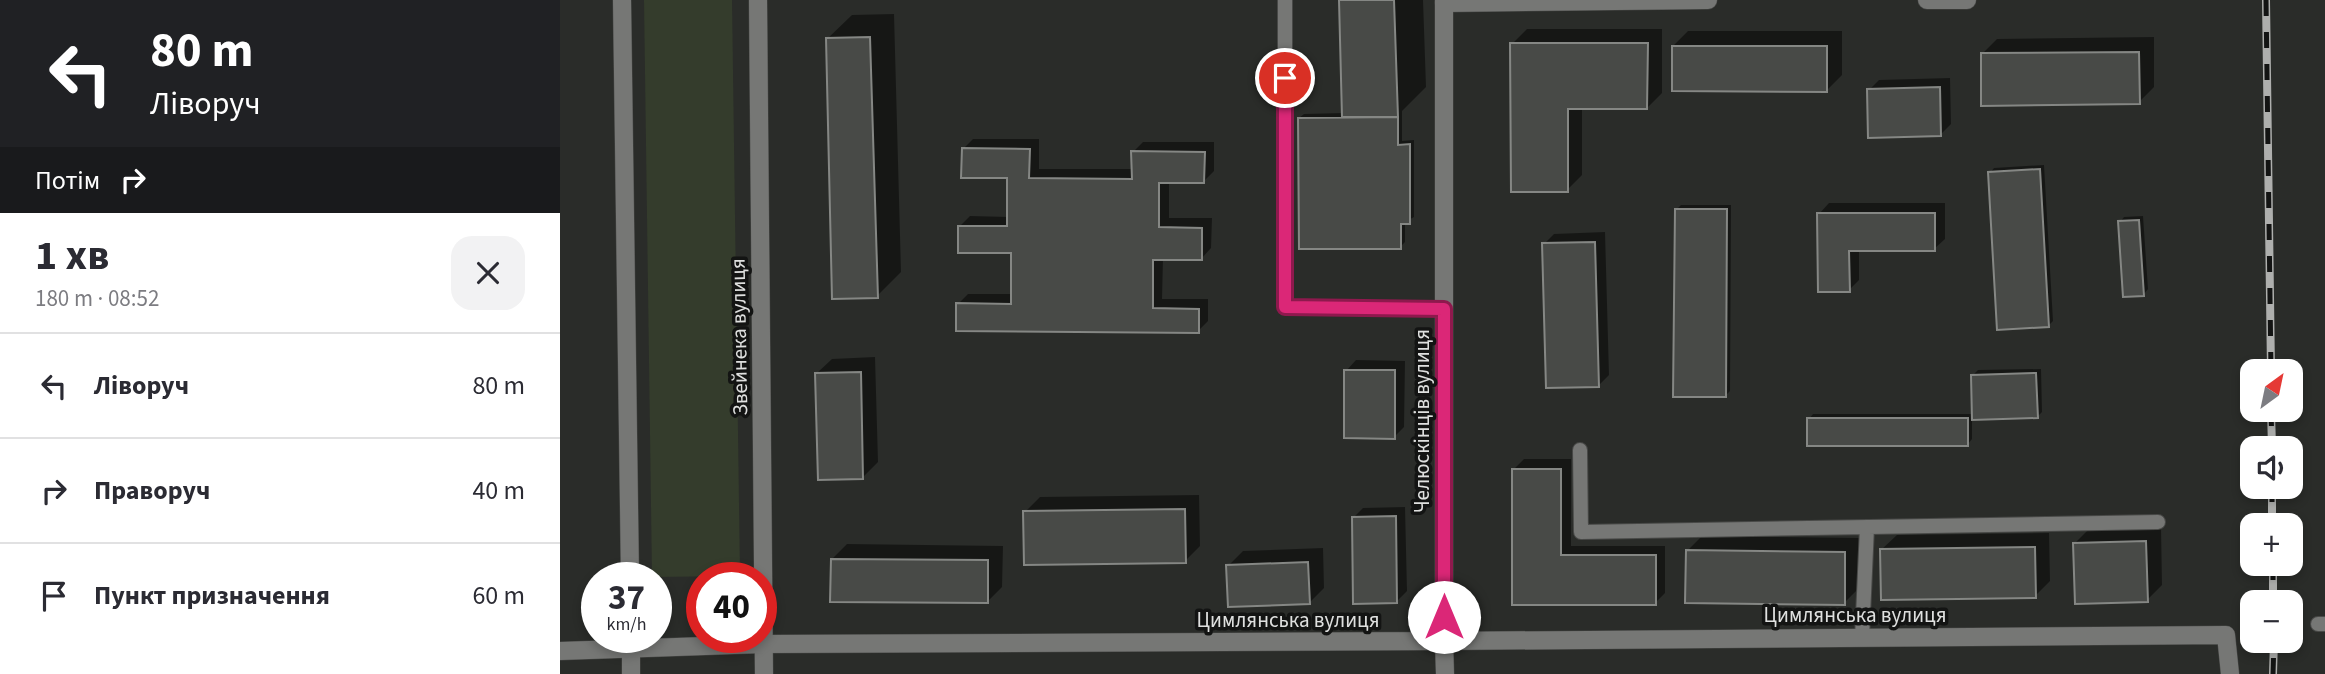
<!DOCTYPE html>
<html lang="uk">
<head>
<meta charset="utf-8">
<style>
  body { margin:0; font-family:"Source Sans 3",sans-serif; background:#f2f2f3; color:#2b2b33; height:100vh; display:flex; flex-direction:column; font-size:26px; white-space:nowrap }
  * { box-sizing:border-box; margin:0 }
  p { font-size:23px; color:#7c7c81 }
  .icon { flex:none; width:38px; height:38px; fill:none; stroke:currentColor; stroke-width:2; stroke-linecap:round; stroke-linejoin:round }
  .map { position:relative; flex:1; overflow:hidden }
  .side { display:flex; flex-direction:column; background:#fff; width:560px }
  .side>* { flex:none }
  .guide { background:#202124; color:#fff; overflow:hidden }
  .needle { width:46px; rotate:33deg }
  .fabs { position:absolute; left:1680px; top:359px; display:grid; gap:14px }
  .fabs a { display:grid; place-items:center; width:63px; height:63px; border-radius:14px; background:#fff; box-shadow:0 4px 10px #0003; font-size:35px }
  .speed { position:absolute; left:21px; top:562px; display:flex; gap:14px; font-size:35px; font-weight:700; text-align:center }
  .speed>* { display:grid; place-content:center; width:91px; height:91px; border-radius:50%; background:#fff; box-shadow:0 4px 10px #0003; line-height:1 }
  .speed small { font-size:18px; font-weight:400 }
  .speed .limit { border:10px solid #d22; background:#fff; color:#111 }
  .pin { position:absolute; display:grid; place-items:center; width:60px; height:60px; color:#fff; margin:-30px; border:4px solid #fff; border-radius:50%; box-shadow:0 2px 7px #0007 }
  .me { position:absolute; width:77px; margin:-38px; rotate:0deg; stroke-linejoin:round; filter:drop-shadow(0 0 5px #0008) }
  .turn { display:flex; align-items:center; gap:24px; height:147px; padding:0 35px; font-size:32px }
  .turn .icon { width:91px; height:91px; stroke-width:2.5 }
  .turn b { display:block; font-size:49px; line-height:60px }
  .then { display:flex; align-items:center; height:66px; padding:0 35px; background:#0003; gap:14px; font-size:26px }
  .round { display:grid; place-items:center; flex:none; width:74px; height:74px; border-radius:21px; background:#f2f2f3 }
  .headline { display:flex; align-items:center; justify-content:space-between; height:119px; padding:0 35px }
  h1 { font-size:42px; font-weight:700; line-height:52px }
  ul { padding:0; list-style:none }
  li { display:flex; align-items:center; gap:21px; height:105px; padding:0 35px; border-top:2px solid #e1e1e2 }
  li div { flex:1 }
  li b { display:block; font-size:26px }
  li em { font-style:normal }
  main { display:flex; flex:1; min-height:0 }
  .map>svg:first-child { display:block }
  .green { fill:#343c2c }
  .shadow { fill:#0007 }
  .building { fill:#484a47; stroke:#858784; stroke-width:2 }
  .lines { fill:none; stroke-linecap:round; stroke-linejoin:round }
  .service-casing { stroke:#484947; stroke-width:16 }
  .minor-casing { stroke:#484947; stroke-width:19 }
  .tertiary-casing { stroke:#484947; stroke-width:19 }
  .service { stroke:#767775; stroke-width:14 }
  .minor { stroke:#767775; stroke-width:18 }
  .tertiary { stroke:#767775; stroke-width:18 }
  .rail-casing { stroke:#aeafad; stroke-width:8 }
  .rail { stroke:#131413; stroke-width:5; stroke-dasharray:16; stroke-linecap:butt }
  .route-casing { stroke:#8e194d; stroke-width:18 }
  .route { stroke:#db2777; stroke-width:12 }
  .labels { text-anchor:middle; dominant-baseline:central; stroke-width:7; stroke-linejoin:round; paint-order:stroke }
  .street-label { font-size:21px; fill:#dfe0df; stroke:#131413 }
</style>
</head>
<body>
<main>
<section class="side">
<div class="guide">
<div class="turn"><svg class="icon" aria-label="left" viewBox="0 0 24 24"><path d="M17 20v-9H6M10 6l-5 5 5 5"/></svg><div><b>80 m</b>Ліворуч</div></div>
<div class="then">Потім<svg class="icon" aria-label="right" viewBox="0 0 24 24"><path d="M7 20v-9h11M14 6l5 5-5 5"/></svg></div>
</div>
<div class="headline"><div><h1>1 хв</h1><p>180 m · 08:52</p></div><a class="round"><svg class="icon" aria-label="close" viewBox="0 0 24 24"><path d="M6 6l12 12M18 6L6 18"/></svg></a></div>
<ul>
<li><svg class="icon" aria-label="left" viewBox="0 0 24 24"><path d="M17 20v-9H6M10 6l-5 5 5 5"/></svg><div><b>Ліворуч</b></div><em>80 m</em></li>
<li><svg class="icon" aria-label="right" viewBox="0 0 24 24"><path d="M7 20v-9h11M14 6l5 5-5 5"/></svg><div><b>Праворуч</b></div><em>40 m</em></li>
<li><svg class="icon" aria-label="arrive" viewBox="0 0 24 24"><path d="M6 21V4h12l-3 4 3 4H6"/></svg><div><b>Пункт призначення</b></div><em>60 m</em></li>
</ul>
</section>
<div class="map">
<svg width="1765" height="674" viewBox="0 0 1765 674">
  <rect width="100%" height="100%" fill="#2a2c29"/>
  <path class="green" d="M84 0H172L180 576 92 577Z"/>
  <path class="shadow" d="M781 0H863L866 87 842 111V141L854 140V217L845 222V242L840 247 739 118 744 114 784 113Z
    M334 14 341 272 317 296 267 39 292 15Z
    M967 29H1102V93L1087 108 1022 107V175L1007 190 952 44Z
    M1128 31H1282V75L1267 90 1113 46Z
    M1594 37V87L1579 102 1422 54 1437 39Z
    M1390 78 1391 124 1381 134 1309 90 1319 80Z
    M413 139H479V169H573V152L583 142H654V171L644 181H609V218H652L651 248 641 259 603 258 602 299H648V321L638 331 398 304 408 294H453V252L400 226 410 216 449 217V176L403 149Z
    M1484 165 1493 321 1488 326 1430 173 1434 168Z
    M1269 203H1385V239L1374 249H1299V280L1289 290 1259 214Z
    M1121 205H1171L1170 391 1165 396 1116 210Z
    M1583 216 1588 289 1584 294 1560 222 1564 217Z
    M1045 232 1049 375 1039 385 984 244 994 234Z
    M315 357 318 462 303 477 257 373 272 359Z
    M796 360 845 361 844 427 834 437 786 371Z
    M1481 369 1482 412 1477 417 1412 419V439L1408 444 1249 419 1253 414H1414L1413 375 1418 370Z
    M964 459H1011V546H1105V593L1095 603H954V469Z
    M639 495 640 546 625 561 465 512 480 497Z
    M845 507 847 591 837 601 793 518 803 508Z
    M1601 527 1602 585 1587 600 1515 543 1530 528Z
    M1489 533 1490 581 1475 596 1322 549 1337 535Z
    M1142 536 1299 538V588L1284 603 1127 551Z
    M287 544 443 546 442 587 427 602 272 559Z
    M763 548 764 588 749 603 668 566 683 551Z"/>
  <path class="building" d="M779 0H834L838 117H782Z
    M310 37 318 298 272 299 266 38Z
    M950 43H1088L1087 109H1008V192H951Z
    M1112 46H1267V92L1112 91Z
    M1579 52 1580 104 1421 106V53Z
    M1380 87 1381 136 1308 138 1307 89Z
    M838 117V145L850 144V224H841V249H739L738 118Z
    M402 148 470 149 469 178 572 179 571 151 645 152 644 183H599V227L642 228V260H593V308L639 309V333L396 331V303L451 304V253H398V226H447V178H401Z
    M1480 169 1489 327 1437 330 1428 172Z
    M1115 209H1167L1166 397H1113Z
    M1257 213H1375V251H1289L1290 292H1258Z
    M1579 220 1584 296 1563 297 1558 221Z
    M1035 242 1039 387 986 388 982 243Z
    M784 370H835V439L784 438Z
    M301 372 303 479 258 480 255 373Z
    M1476 373 1478 418 1412 420 1411 375Z
    M1247 418H1408V446H1247Z
    M952 469H1001V555H1096V605H952Z
    M625 509 626 563 464 565 463 511Z
    M836 516 837 603 793 604 792 517Z
    M1586 541 1588 602 1515 604 1513 543Z
    M1475 547 1476 598 1321 600 1320 549Z
    M1126 550 1285 552V605L1125 603Z
    M271 559 428 560V603L270 602Z
    M748 562 750 604 668 607 666 565Z"/>
  <g class="lines">
    <g class="service-casing">
      <path id="service" d="M725 0V307L884 309
        M1020 450 1021 532 1598 522
        M1758 624H1765
        M1302 638 1307 527"/>
    </g>
    <g class="minor-casing">
      <path id="minor" d="M62 0 70 578
        M198 0 204 674
        M1367 0H1407
        M884 3 1148 0
        M71 637V674
        M885 674 884 641 1666 635 1670 674"/>
    </g>
    <g class="tertiary-casing">
      <path id="tertiary" d="M0 651 203 644 884 641V0"/>
    </g>
    <use href="#service" class="service"/>
    <use href="#minor" class="minor"/>
    <use href="#tertiary" class="tertiary"/>
    <g class="rail-casing">
      <path id="rail" d="M1706 0 1711 371
        M1711 410 1712 448
        M1712 486V525
        M1713 564V602
        M1713 674 1714 640"/>
    </g>
    <use href="#rail" class="rail"/>
  </g>
  <g class="lines">
    <g class="route-casing">
      <path id="route" d="M725 78V307L884 309V617"/>
    </g>
    <use href="#route" class="route"/>
  </g>
  <g class="labels">
    <g class="street-label">
      <text transform="translate(179 337) rotate(-91)">Звейнека вулиця</text>
      <text transform="translate(862 421) rotate(-90)">Челюскінців вулиця</text>
      <text x="1295" y="615">Цимлянська вулиця</text>
      <text x="728" y="620">Цимлянська вулиця</text>
    </g>
  </g>
</svg>
<div class="fabs">
<a><svg class="needle" viewBox="-14 -14 28 28"><path d="M0-13l5 13h-10z" fill="#e53935"/><path d="M0 13l5-13h-10z" fill="#7c7c81"/></svg></a>
<a><svg class="icon" aria-label="sound" viewBox="0 0 24 24"><path d="M4 9h4l5-4v14l-5-4H4zM17 9q2 3 0 6"/></svg></a>
<a>+</a>
<a>−</a>
</div>
<div class="speed"><div>37<small>km/h</small></div><div class="limit">40</div></div>
<div class="pin" style="left:725px;top:78px;background:#d93025"><svg class="icon" aria-label="arrive" viewBox="0 0 24 24"><path d="M6 21V4h12l-3 4 3 4H6"/></svg></div>
<svg class="me" style="left:884px;top:617px" viewBox="-20 -20 40 40"><circle r="19" fill="#fff"/><path d="M0-13L10 11 0 6-10 11z" fill="#db2777"/></svg>
</div>
</main>
</body>
</html>
